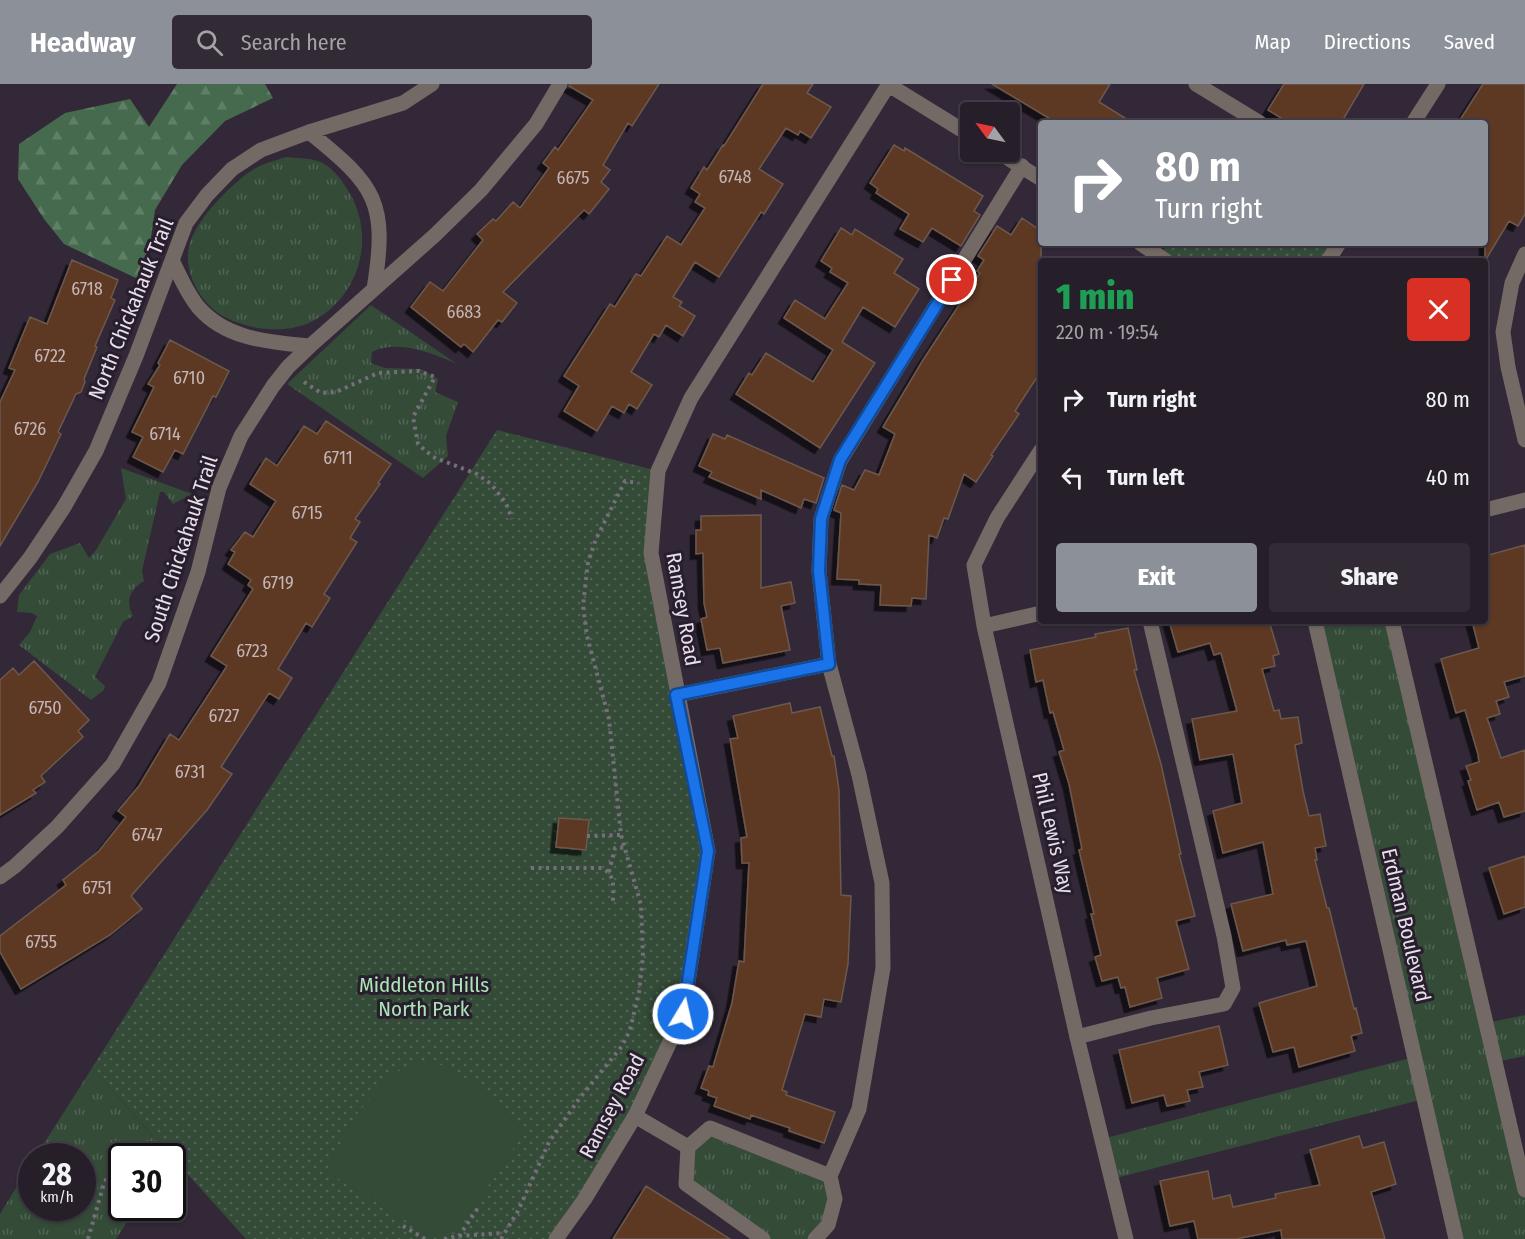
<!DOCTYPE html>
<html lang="en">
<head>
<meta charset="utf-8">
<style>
  body { margin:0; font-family:"Fira Sans Condensed",sans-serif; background:#322b35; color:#f1f3f6; height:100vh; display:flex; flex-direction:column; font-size:22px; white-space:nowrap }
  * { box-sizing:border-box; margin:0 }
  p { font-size:20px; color:#a4a2a8 }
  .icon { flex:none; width:33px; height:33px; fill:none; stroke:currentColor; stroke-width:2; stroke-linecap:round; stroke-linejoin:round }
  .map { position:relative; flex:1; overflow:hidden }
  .side { position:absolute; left:1038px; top:174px; width:450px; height:366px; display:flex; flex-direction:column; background:#261e29; border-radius:6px; box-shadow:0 2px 4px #0004,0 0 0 2px #423c46 }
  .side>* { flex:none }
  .top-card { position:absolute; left:1038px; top:36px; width:450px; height:126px; border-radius:6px; box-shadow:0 2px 4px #0004,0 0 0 2px #423c46; background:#8c9099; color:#fff; overflow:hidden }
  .needle { width:39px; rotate:303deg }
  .fabs { position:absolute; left:960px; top:18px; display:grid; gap:12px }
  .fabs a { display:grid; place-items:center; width:60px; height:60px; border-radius:6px; background:#261e29; box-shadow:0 2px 4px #0004,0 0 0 2px #423c46; font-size:30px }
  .speed { position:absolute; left:18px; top:1059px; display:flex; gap:12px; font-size:30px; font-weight:700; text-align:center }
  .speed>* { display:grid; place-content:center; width:78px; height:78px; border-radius:50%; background:#261e29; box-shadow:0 2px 4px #0004,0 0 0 2px #423c46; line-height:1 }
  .speed small { font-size:15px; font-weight:400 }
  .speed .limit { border:3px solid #111; border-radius:9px; background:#fff; color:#111 }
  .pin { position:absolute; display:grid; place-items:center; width:51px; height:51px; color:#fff; margin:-26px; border:3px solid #fff; border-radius:50%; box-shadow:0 2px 6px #0007 }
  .me { position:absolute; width:66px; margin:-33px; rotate:9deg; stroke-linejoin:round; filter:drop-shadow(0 0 4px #0008) }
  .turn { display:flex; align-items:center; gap:21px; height:126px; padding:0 18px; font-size:27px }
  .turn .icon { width:78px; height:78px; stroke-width:2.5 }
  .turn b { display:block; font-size:42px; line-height:51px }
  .round { display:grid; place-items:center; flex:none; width:63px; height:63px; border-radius:6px; background:#322b35 }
  .headline { display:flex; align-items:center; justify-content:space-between; height:102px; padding:0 18px }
  h1 { font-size:36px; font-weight:800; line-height:45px; color:#1e9e55 }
  .cta { display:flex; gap:12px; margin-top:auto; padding:12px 18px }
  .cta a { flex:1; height:69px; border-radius:6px; background:#8c9099; color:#fff; font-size:24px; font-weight:800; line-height:69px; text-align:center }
  .cta a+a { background:#322b35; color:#f1f3f6 }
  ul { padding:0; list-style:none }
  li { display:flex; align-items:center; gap:18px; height:78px; padding:0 18px }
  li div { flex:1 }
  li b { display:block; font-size:22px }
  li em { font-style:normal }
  header { display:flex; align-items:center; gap:36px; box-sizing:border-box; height:84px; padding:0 30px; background:#8c9099; color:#fff }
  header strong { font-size:28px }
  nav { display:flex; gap:33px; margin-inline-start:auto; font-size:21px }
  .search { width:420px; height:54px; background:#322b35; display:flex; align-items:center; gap:15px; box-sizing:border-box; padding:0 21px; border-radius:6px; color:#a4a2a8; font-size:22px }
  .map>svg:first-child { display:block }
  .grass { fill:url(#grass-tufts) }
  .forest { fill:url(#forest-firs) }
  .park { fill:url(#park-dots) }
  .pitch { fill:#344b38 }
  .building { fill:#5d3924; stroke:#6c584d; stroke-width:1.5; filter:url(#shadow) }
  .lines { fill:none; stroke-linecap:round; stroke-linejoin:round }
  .path { stroke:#776e7b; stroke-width:4; stroke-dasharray:3 4.5; stroke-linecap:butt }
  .service { stroke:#736965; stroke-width:15 }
  .minor { stroke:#736965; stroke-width:15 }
  .route-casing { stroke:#114b97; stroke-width:15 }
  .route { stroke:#1a73e8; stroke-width:10 }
  .labels { text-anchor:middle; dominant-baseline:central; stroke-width:6; stroke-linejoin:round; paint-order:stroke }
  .number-label { font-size:18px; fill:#c4b6b8 }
  .street-label { font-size:21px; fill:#e7dfea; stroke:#281e2d }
  .park-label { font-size:21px; fill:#a9e5b5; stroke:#281e2d }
</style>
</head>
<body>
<header>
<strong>Headway</strong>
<div class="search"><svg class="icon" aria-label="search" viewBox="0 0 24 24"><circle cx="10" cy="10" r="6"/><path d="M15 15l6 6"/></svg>Search here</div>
<nav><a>Map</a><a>Directions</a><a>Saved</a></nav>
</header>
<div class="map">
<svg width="1525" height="1155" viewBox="0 0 1525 1155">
  <defs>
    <pattern id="grass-tufts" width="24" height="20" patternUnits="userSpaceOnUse" patternTransform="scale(1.5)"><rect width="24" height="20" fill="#344b38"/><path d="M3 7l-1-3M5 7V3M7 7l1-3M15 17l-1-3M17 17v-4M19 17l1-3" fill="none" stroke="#516455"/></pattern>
    <pattern id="forest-firs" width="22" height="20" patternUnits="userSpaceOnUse" patternTransform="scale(1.5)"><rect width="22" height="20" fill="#466a4e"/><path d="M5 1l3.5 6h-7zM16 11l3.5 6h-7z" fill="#617f68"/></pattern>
    <pattern id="park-dots" width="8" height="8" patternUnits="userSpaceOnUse" patternTransform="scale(1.5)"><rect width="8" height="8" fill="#344b38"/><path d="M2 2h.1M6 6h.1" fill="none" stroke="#516455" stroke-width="1.8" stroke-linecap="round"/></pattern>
    <filter id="shadow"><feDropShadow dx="-5.5" dy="5.5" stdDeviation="0" flood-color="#0009"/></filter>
  </defs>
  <rect width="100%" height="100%" fill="#322837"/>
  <path class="grass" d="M286 73C296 74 308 74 318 77 332 82 342 96 349 108 376 153 360 212 313 237 287 251 246 246 221 231 196 215 178 178 194 149 203 132 215 119 228 106 238 97 248 87 260 82 268 78 278 76 286 73Z
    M371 221 457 280C432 269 398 255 372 268L371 279 385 284 421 285 438 295 435 308 458 318 446 352 448 372 423 394 287 300Z
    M121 384 192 410 173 420 164 408H160L142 487 144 497C130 505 125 517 133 532L123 538 95 593 105 602 104 606 91 616 19 561 30 548 37 532 32 529 17 528 19 511 50 470 80 459 89 474 96 466 126 415Z
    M1315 537H1392L1486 939 1525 931V972L1495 978 1525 1106V1155H1456L1424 1015 1112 1095 1102 1055 1414 973Z
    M92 984 170 1071 169 1072H122V1124H136L116 1155H0V1130L31 1079 32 1124H82V1072H36Z
    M710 1044 830 1092 835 1115 815 1155H763L687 1093 688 1063Z"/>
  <path class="forest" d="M177 0H265L273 14 225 37 182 81 155 126 148 173 140 196 64 160 44 135 18 95 19 60 65 29 130 15 149 43Z"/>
  <path class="park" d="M1169 159H1339L1328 177H1166L1159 171Z
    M497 346 658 387 651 469 708 767 683 930 635 1032 556 1155H246L92 984Z"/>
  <path class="pitch" d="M417 977 447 982 486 1008 524 1049 457 1148 430 1152 326 1087 355 1032 390 992Z"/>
  <path class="building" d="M570 0H659L632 42 628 39 603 81 610 86 601 98 609 105 589 130 584 126 503 208 517 219 502 238 498 236 473 268 464 260 461 263 411 223 430 198 443 207 483 156 477 150 493 135 496 137 513 118 520 124 549 84 543 79 555 63 558 66 593 16 569 2Z
    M763 0H813L807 9 831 23 811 54 800 47 798 51 786 44 759 85 783 100 764 130 761 128 719 193 695 178 673 213 682 218 679 222 695 232 683 252 666 241 659 253 654 250 631 288 652 301 637 325 629 320 624 329 612 322 597 347 564 327 579 302 564 292 610 220 615 223 636 190 641 192 667 152 681 161 705 124 695 118 700 110 691 104 704 83 707 86 723 61 724 62Z
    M992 0H1110L1099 18 1133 39H1057Z
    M1284 0H1364L1341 39H1289L1268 26Z
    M1483 0H1525V130L1518 142 1509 137 1485 177V39H1458Z
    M894 61 904 67 905 64 983 112 974 127 980 131 961 162 932 144 923 158 900 145 909 130 876 109 878 105 870 99Z
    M1022 134 1041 147V287L1015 327 1019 330 991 371 993 372 976 398 964 390 948 435 944 434 937 454 929 451 926 515 912 514 911 522 880 521 881 501 859 500V496L837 495 841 429 834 426 842 401 854 406 865 386 879 391 895 350 883 343 923 276 980 189 977 187 984 176 978 172 997 142 1011 151Z
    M841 144 852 151 855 145 903 175 894 189 919 205 895 243 863 223 842 258 875 279 820 364 736 310 749 289 752 291 766 269 813 298 833 266 784 234 795 216 825 235 848 199 830 188 832 184 821 177Z
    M72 176 118 196 111 214 115 216 95 262 97 263 84 295 85 298 81 308 76 310 58 348 61 350 38 398 0 462V318L15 286 9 284 30 233 47 240Z
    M170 256 229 287 216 313 213 312 183 370 175 366 163 388 133 373 143 353 132 348 154 303 148 300 160 281 158 279Z
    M326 337 391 380 378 399 380 400 355 435 360 438 350 454 357 458 324 510 330 514 312 543 306 539 278 585 292 594 279 615 269 609 221 683 232 690 207 726 131 812 142 825 110 851 21 905 0 868V852L66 801 63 796 99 767 126 733 118 727 139 702 170 650 179 656 205 616 227 582 211 572 253 505 248 501 251 496 228 480 235 468 231 466 245 448 253 453 276 417 250 400 266 374 277 382 304 342 317 350Z
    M713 350 725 355 727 351 824 394 816 419 804 415 801 424 761 406V415L709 393 712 388 699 382Z
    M761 431V504L791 498 795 519 781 522 790 566 723 579 720 564 707 566 701 535 707 533 704 519 703 469 696 470V446H701V432Z
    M1525 461V592L1504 598 1509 613 1496 617 1500 630 1487 634 1501 674 1525 666V727L1504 733 1499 718 1477 726 1468 697 1471 696 1466 682 1479 678 1478 670 1465 626 1456 629 1441 575 1479 564 1472 537H1485V472Z
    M1169 537H1269L1279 570 1273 572 1275 582 1262 585 1274 627 1279 626 1281 635 1298 633 1302 659 1295 661 1303 707 1309 732 1320 730 1326 762 1315 764 1317 776H1315L1327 824H1329L1354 925 1356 924 1362 949 1351 952 1355 967 1299 983 1294 963 1273 968 1259 919 1317 902 1306 857 1287 861 1286 856 1243 867 1231 820 1273 810 1263 758 1223 769 1213 727 1242 719 1233 670 1200 676 1192 635 1237 627 1221 569 1214 571 1210 559 1178 568Z
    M1128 544 1137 586H1134L1161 680 1181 770H1179L1195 832 1176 837 1189 885 1157 894 1162 914 1130 923 1125 903 1121 904 1118 893 1102 897 1095 873 1101 871 1091 830H1094L1079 766 1082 765 1069 700 1059 668 1064 666 1053 628 1050 629 1043 596 1036 598 1030 566 1096 553 1095 550Z
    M34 577 89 636 78 647 83 653 41 692 45 698 33 706 36 709 0 731V596L13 584 19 591Z
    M790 619 792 629 820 623 832 672H834L839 706 841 811 851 812 848 880 841 918 824 915 821 933 805 930 782 1006 787 1008 786 1011 835 1028 824 1059 789 1047 790 1044 751 1031 750 1035 714 1022 717 1014 708 1011 709 1007 701 1004 709 982 713 983 732 919 739 877 744 878 749 779H742L741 754 747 753 730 655 738 654 733 632Z
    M559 734 589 736 586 766 556 763Z
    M1525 772V823L1504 830 1489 784Z
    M1219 942 1228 981 1199 988 1203 1003 1187 1006 1190 1017 1167 1022 1164 1011 1132 1019 1119 966Z
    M1359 1052 1363 1064 1384 1058 1396 1100 1371 1108 1385 1155H1282L1281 1146 1236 1155H1198L1194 1137 1170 1142 1160 1097 1208 1087 1213 1115 1230 1111 1233 1123 1276 1114 1275 1110 1320 1101 1310 1066Z
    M646 1102 730 1155H613Z"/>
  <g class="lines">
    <path class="path" d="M304 298 321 309 336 308 378 289 419 287 435 293 413 333 418 360 433 373 477 390 491 400 506 419 512 435
      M153 519 164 522
      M587 752 621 751
      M531 784H602C616 792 613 803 613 817
      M609 788 615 764 625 763
      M403 1142 425 1155
      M459 1152 504 1149
      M88 1155 103 1103 112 1081 132 1061
      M444 1155 459 1152 478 1124
      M501 1155 518 1127 549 1058 579 1015 622 962 630 946 639 908 643 873 641 821 621 751 609 635 587 552 583 522 588 478 596 455 625 397 638 399"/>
    <path class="service" d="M1196 0 1260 39
      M1525 170 1512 199 1503 248 1508 283 1525 356
      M677 611 829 580
      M1077 953 1151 934 1224 920 1233 904 1224 852 1150 537
      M635 1032 688 1063
      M763 1155 686 1100 688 1063 710 1044 830 1092
      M815 1155 828 1141 835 1115 830 1092 859 1025 883 884 882 799 859 691 829 580 819 487 821 435 840 377 1022 82"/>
    <path class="minor" d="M889 1 970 51
      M1413 39 1438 0
      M309 48C376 102 388 118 374 205
      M998 68 1041 95
      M1140 159 1166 177
      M172 176C180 192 187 210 199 224 227 256 271 258 310 262
      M1328 177 1339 159
      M1041 366 997 434 974 481 984 542 1077 953 1126 1155
      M1485 426 1525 416
      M0 512 30 474 64 423 96 367 136 272 186 139 207 111 232 85 261 66 309 48 403 19 432 0
      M1315 537 1456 1155
      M1392 537 1525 1106
      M984 542 1041 529
      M0 793 15 782 57 743 113 680 159 599 198 488 219 404 241 352 273 302 288 283 310 262 435 151 481 106 536 40 560 0
      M556 1155 584 1116 635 1032 683 930 708 767 651 469 658 387 691 314 889 0"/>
  </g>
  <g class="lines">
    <g class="route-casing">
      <path id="route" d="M683 930 708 767 676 611 829 580 819 487 821 435 840 376 952 196"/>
    </g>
    <use href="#route" class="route"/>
  </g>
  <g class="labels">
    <g class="number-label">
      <text x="735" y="93">6748</text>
      <text x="573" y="94">6675</text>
      <text x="87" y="205">6718</text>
      <text x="464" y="228">6683</text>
      <text x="50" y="272">6722</text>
      <text x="189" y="294">6710</text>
      <text x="30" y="345">6726</text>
      <text x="165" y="350">6714</text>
      <text x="338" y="374">6711</text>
      <text x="307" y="429">6715</text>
      <text x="278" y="499">6719</text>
      <text x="252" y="567">6723</text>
      <text x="45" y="624">6750</text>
      <text x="224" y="632">6727</text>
      <text x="190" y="688">6731</text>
      <text x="147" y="751">6747</text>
      <text x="97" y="804">6751</text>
      <text x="41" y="858">6755</text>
    </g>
    <g class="street-label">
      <text transform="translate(131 225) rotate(-68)">North Chickahauk Trail</text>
      <text transform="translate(181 465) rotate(-72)">South Chickahauk Trail</text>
      <text transform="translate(683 525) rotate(80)">Ramsey Road</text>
      <text transform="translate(1053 749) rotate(77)">Phil Lewis Way</text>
      <text transform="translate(1406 841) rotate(77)">Erdman Boulevard</text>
      <text transform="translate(612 1022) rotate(-62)">Ramsey Road</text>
    </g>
    <g class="park-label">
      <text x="424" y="901">Middleton Hills<tspan x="424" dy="24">North Park</tspan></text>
    </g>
  </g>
</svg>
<div class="fabs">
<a><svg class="needle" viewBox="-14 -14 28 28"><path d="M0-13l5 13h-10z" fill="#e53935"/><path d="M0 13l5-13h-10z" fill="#a4a2a8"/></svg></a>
</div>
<div class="speed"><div>28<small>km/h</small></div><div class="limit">30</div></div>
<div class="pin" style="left:952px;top:196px;background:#d93025"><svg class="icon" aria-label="arrive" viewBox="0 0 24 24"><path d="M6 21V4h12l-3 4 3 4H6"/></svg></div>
<svg class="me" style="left:683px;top:930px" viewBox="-20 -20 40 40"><circle r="17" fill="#1a73e8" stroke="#fff" stroke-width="3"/><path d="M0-11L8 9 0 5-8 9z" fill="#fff"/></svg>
<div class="top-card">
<div class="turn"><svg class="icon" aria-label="right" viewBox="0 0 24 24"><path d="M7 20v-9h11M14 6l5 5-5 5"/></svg><div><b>80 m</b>Turn right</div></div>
</div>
<section class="side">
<div class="headline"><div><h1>1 min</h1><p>220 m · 19:54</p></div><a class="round" style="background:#d93025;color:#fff"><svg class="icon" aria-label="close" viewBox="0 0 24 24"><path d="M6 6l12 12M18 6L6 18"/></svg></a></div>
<ul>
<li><svg class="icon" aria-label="right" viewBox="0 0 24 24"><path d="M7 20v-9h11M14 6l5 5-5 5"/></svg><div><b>Turn right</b></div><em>80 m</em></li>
<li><svg class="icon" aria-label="left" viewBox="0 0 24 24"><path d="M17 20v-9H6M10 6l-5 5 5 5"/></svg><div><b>Turn left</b></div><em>40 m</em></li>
</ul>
<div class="cta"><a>Exit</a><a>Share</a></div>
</section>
</div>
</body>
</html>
